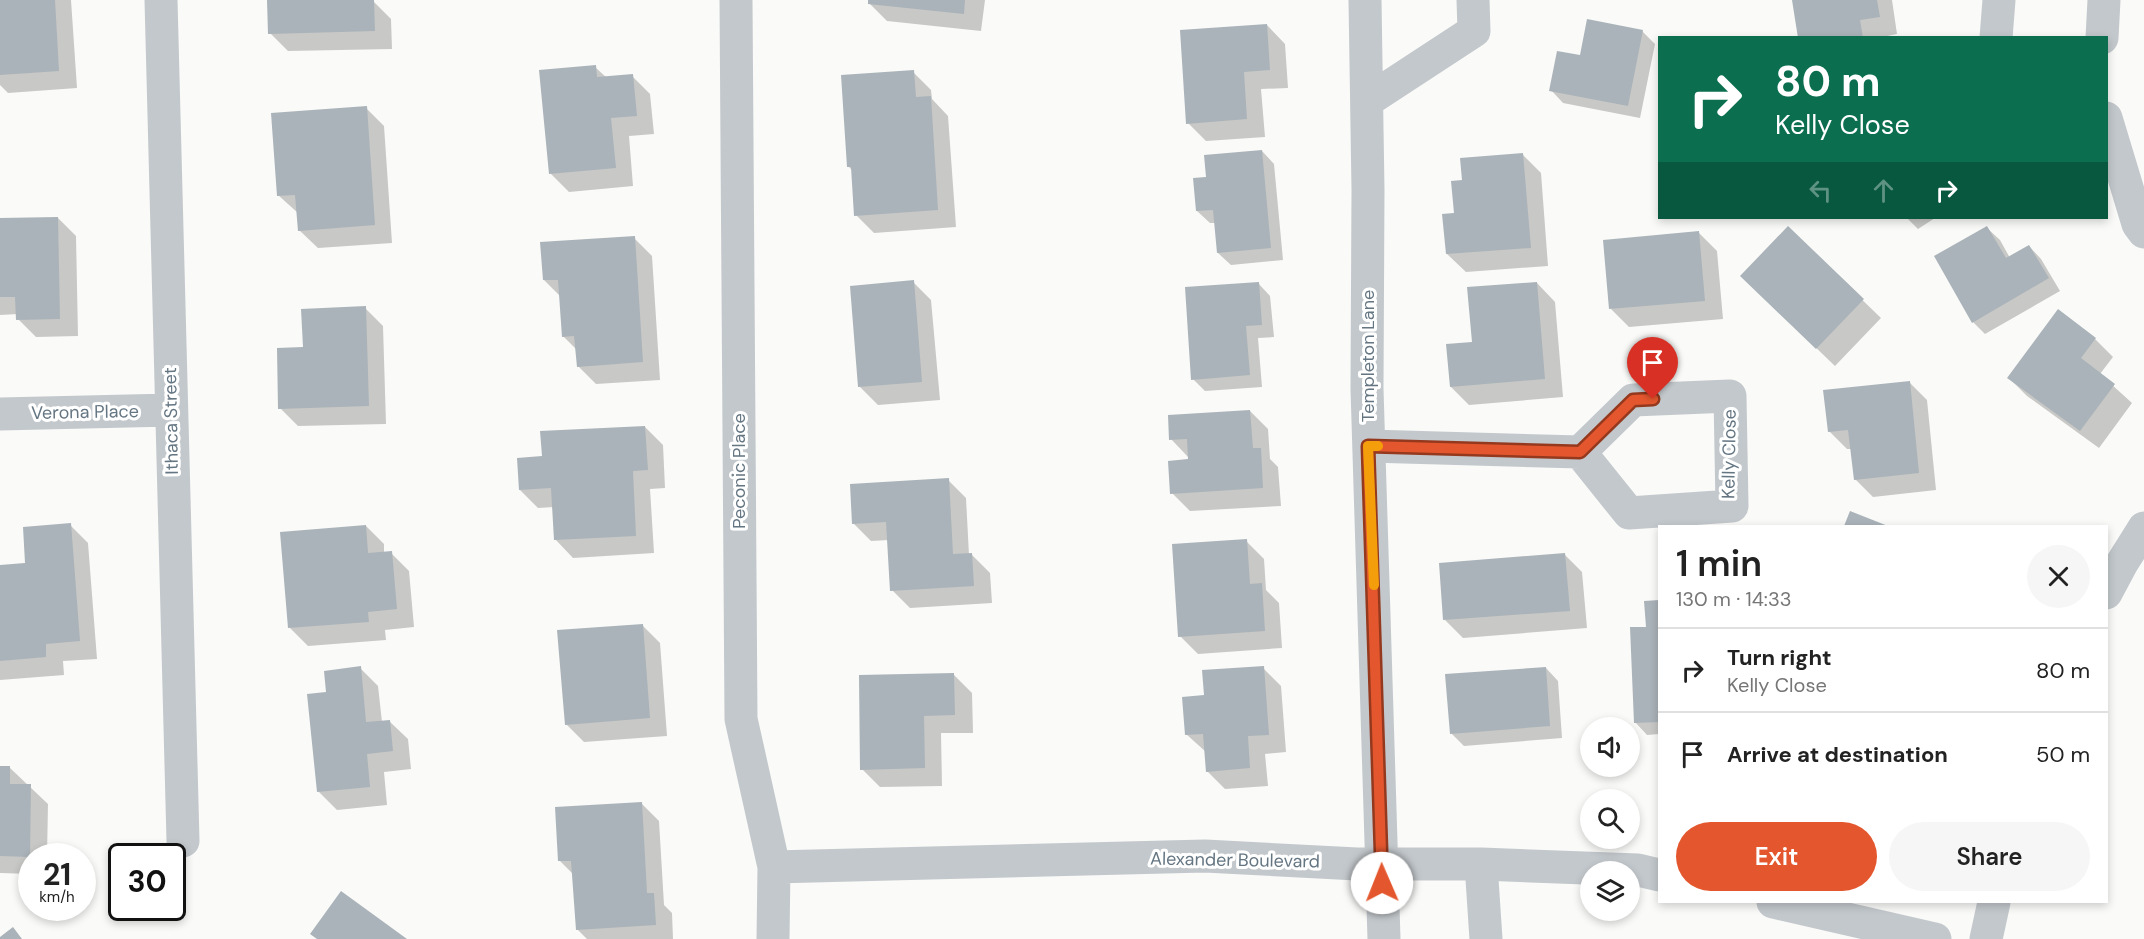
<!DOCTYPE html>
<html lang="en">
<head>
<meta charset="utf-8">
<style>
  body { margin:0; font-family:"DM Sans",sans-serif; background:#f6f6f6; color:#222; height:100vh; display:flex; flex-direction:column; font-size:22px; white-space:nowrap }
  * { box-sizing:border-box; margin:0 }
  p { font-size:20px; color:#767676 }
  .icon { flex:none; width:33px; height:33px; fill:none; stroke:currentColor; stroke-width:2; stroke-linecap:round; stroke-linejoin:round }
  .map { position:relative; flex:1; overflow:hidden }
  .details { position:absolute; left:1658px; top:525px; width:450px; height:378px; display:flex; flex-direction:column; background:#fff; border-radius:0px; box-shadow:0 3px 9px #0003 }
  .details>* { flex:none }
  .hud { position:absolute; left:1658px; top:36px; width:450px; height:183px; border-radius:0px; box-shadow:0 3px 9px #0003; background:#0b6e4f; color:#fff; overflow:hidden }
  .buttons { position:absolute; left:1580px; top:717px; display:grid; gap:12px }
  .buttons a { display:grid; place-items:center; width:60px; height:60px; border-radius:50%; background:#fff; box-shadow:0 3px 9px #0003; font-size:30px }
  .speed { position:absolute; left:18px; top:843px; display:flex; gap:12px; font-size:30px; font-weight:700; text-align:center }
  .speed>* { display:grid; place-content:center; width:78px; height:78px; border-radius:50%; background:#fff; box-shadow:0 3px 9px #0003; line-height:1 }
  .speed small { font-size:15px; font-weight:400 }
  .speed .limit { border:3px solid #111; border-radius:9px; background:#fff; color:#111 }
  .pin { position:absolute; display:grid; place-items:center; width:51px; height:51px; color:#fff; margin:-62px -26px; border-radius:50% 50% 50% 0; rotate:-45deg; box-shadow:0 0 6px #0007 }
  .pin .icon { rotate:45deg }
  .me { position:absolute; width:66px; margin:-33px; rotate:359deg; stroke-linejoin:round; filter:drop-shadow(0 0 4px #0008) }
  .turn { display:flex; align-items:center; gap:21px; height:126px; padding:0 18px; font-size:27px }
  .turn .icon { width:78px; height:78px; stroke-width:2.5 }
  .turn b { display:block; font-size:42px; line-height:51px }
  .lanes { display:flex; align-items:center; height:57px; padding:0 18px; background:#0003; justify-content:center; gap:30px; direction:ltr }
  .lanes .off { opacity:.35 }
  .round { display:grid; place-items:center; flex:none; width:63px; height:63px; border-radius:32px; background:#f6f6f6 }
  .head { display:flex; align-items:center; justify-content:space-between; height:102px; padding:0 18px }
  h1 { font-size:36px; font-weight:600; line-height:45px }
  .button { display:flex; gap:12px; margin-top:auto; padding:12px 18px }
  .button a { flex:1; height:69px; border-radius:36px; background:#e4572e; color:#fff; font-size:24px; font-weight:600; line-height:69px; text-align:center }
  .button a+a { background:#f6f6f6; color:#222 }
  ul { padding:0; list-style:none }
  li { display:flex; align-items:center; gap:18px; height:84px; padding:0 18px; border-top:2px solid #e0e0e0 }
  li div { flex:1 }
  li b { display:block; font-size:22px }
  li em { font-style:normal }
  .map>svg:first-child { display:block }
  .shadow { fill:#0003 }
  .building { fill:#aab3b9 }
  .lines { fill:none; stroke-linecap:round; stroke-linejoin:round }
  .minor { stroke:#c3c8cc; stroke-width:33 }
  .route-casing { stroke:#94391e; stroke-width:15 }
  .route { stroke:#e4572e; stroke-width:10 }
  .slow { stroke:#f59e0b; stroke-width:10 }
  .labels { text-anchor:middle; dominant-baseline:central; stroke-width:6; stroke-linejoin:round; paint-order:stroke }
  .street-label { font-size:18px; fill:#657683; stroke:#fff }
</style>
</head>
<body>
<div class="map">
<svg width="2144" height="939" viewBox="0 0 2144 939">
  <rect width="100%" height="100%" fill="#fafaf8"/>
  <path class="shadow" d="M0 0H71L77 88 8 93 0 85Z
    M269 0H372L391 19 392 49 288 51 270 33Z
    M870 0H985L981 31 887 21 869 3Z
    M1794 0H1892L1897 34 1878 38H1799Z
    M1267 25 1285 44 1288 88 1261 89 1265 137 1206 141 1188 123Z
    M1642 31 1655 44 1640 118 1563 103 1551 90 1582 57Z
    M595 67 607 78 632 76 650 94 654 134 629 136 633 186 569 192 551 174Z
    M913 72 931 90 932 99 948 116 956 227 874 233 856 215 853 171 848 166Z
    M366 108 384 126 392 243 318 248 299 230 298 213 278 195Z
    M1262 151 1274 164 1283 260 1231 265 1218 253 1216 223H1210L1197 211 1208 178Z
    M1523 155 1541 173 1548 266 1466 272 1447 254 1464 181Z
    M58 218 76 236 78 336 36 337 18 319V314L0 315V219Z
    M1907 218H1935L1918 229Z
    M1788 228 1881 318 1835 366 1760 294Z
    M1987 228 2000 240 2010 258 2029 246 2041 259 2060 291 1985 334 1973 322Z
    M1699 233 1717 251 1723 319 1629 327 1611 309Z
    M634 238 652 256 660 380 596 384 578 366 577 350 563 336 560 296 544 280Z
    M913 282 931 300 940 400 878 405 860 387Z
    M1258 283 1270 296 1274 337 1258 338 1262 387 1205 391 1193 379Z
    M1537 283 1555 302 1563 397 1469 405 1451 387Z
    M365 308 383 326 386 424 298 426 280 408 304 349Z
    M2095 339 2113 357 2100 374 2132 403 2099 448 2027 396 2009 378Z
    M1909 382 1927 400 1936 490 1873 497 1855 479 1852 449H1847L1829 431Z
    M1250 411 1268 429 1270 459 1278 467 1281 506 1190 511 1172 493 1189 458 1171 439Z
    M645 427 663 445 665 488 650 489 654 553 573 558 555 539 554 507 538 508 520 490 543 458Z
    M948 480 966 498 969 555H972L990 573 992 603 910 608 892 590 889 540 871 541 853 523Z
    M1851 513 1884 526H1846Z
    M70 525 88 543 97 659 63 661 64 675 0 680V566L27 564Z
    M366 526 384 544V553H391L409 571 414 627 385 630 386 640 308 646 290 628Z
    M1246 541 1264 559 1266 590 1279 603 1282 648 1198 654 1180 636Z
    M1564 554 1582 572 1587 628 1463 638 1445 620Z
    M1659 602V734L1647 735 1635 722Z
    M642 625 660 643 667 736 584 742 566 724Z
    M360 668 378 686 382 722 389 721 408 739 411 769 384 772 387 805 337 810 319 792 328 693Z
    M1263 668 1281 686 1286 752 1265 754 1268 786 1225 789 1207 771 1206 752 1186 734 1205 697Z
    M1546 668 1558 681 1562 738 1464 746 1451 733Z
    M954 675 972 693 973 733H941L942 786 880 787 862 769Z
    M0 768H10L48 804 47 856H32V874L0 873Z
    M641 803 659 821 664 905 672 913 673 939H587L577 929 574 875 560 861Z"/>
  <path class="building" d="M0 0H55L59 71 0 75Z
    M267 0H374L375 31 268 34Z
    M868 0H965L964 14 868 4Z
    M1792 0H1877L1880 17 1860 20 1863 38H1798Z
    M1587 19 1643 30 1628 106 1549 91 1557 51 1580 55Z
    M1267 24 1270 70 1244 72 1247 119 1186 124 1180 30Z
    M596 65 597 77 633 74 637 116 611 118 616 168 549 174 539 70Z
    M914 70 916 97 931 96 938 210 854 216 851 167H847L841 75Z
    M367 106 375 225 298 231 295 195 277 196 271 113Z
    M1262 150 1271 248 1217 253 1213 210 1196 211 1193 178 1206 177 1204 155Z
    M1523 153 1531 248 1446 254 1442 214 1454 213 1451 181 1462 180 1460 158Z
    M58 217 60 319 16 320 15 297H0V218Z
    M1788 226 1864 299 1816 349 1740 276Z
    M1987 226 2006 258 2029 245 2049 278 1972 323 1934 256Z
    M1699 231 1705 301 1609 309 1603 240Z
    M635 236 643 362 577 367 574 336 562 337 558 280H543L540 242Z
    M914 280 922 382 858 387 850 286Z
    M1259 282 1262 325 1246 326 1250 375 1191 380 1185 287Z
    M1537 282 1545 379 1450 387 1446 344 1472 342 1467 287Z
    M366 306 369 406 278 409 277 348 303 347 301 309Z
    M2058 309 2096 338 2081 358 2115 384 2080 431 2007 378Z
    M1910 381 1919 473 1854 480 1848 430 1828 432 1823 390Z
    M1250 410 1253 448H1261L1263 488 1170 494 1168 461 1188 459 1187 439 1169 440 1168 415Z
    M645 426 648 470 633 471 636 536 554 540 551 488 519 490 517 458 542 456 540 431Z
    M949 478 953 554 972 553 974 586 890 591 886 522 852 524 850 484Z
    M1850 511 1888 526H1844Z
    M71 523 80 641 46 644V657L0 661V565L25 563 23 527Z
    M366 525 368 553 392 551 397 609 368 612 369 622 288 628 280 532Z
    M1247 539 1250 584 1262 583 1265 631 1178 637 1172 544Z
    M1565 553 1570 611 1443 620 1439 563Z
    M1659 600V722L1634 723 1630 627H1646L1644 601Z
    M643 624 650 718 565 725 557 630Z
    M361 666 366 722 390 720 393 751 367 754 370 787 317 792 307 694 326 692 324 671Z
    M1264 666 1269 735 1248 736 1250 768 1206 772 1203 734 1185 735 1182 697 1204 695 1202 670Z
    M1546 667 1550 726 1450 734 1445 674Z
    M954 673 955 715 924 716 925 768 860 770 859 675Z
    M0 766H10V784H31L30 857 0 856Z
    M642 802 647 893H654L656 925 576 930 571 861H558L555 807Z
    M341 891 407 939H317L310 934Z
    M13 927 22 939H0V937Z"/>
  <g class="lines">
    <path class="minor" d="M161 0 183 841
      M736 0 741 719 774 867 773 939
      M1365 0 1368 190 1367 389 1384 939
      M1996 38 1999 0
      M2102 38 2104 0
      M1367 101 1474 31 1473 0
      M2106 118 2138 224 2144 232
      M0 414 171 410
      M1369 446 1580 452 1633 400 1730 396 1732 506 1629 513 1580 452
      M2106 593 2122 563 2144 528
      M1481 864 1486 939
      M774 867 1205 856 1357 864H1481L1638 870 1659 875
      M1773 902 1935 939
      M1986 939 1994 902"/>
  </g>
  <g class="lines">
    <g class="route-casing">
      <path id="route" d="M1382 883 1368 446 1580 452 1633 400 1653 399"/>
    </g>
    <use href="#route" class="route"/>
    <path class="slow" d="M1374 585 1368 446H1378"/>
  </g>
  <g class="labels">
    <g class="street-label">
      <text transform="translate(1368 356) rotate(-90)">Templeton Lane</text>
      <text transform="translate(85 412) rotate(-1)">Verona Place</text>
      <text transform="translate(171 421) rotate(-91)">Ithaca Street</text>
      <text transform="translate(1729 454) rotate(-89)">Kelly Close</text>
      <text transform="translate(739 471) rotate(-90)">Peconic Place</text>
      <text transform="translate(1235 860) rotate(1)">Alexander Boulevard</text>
    </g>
  </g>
</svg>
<div class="buttons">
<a><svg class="icon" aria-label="sound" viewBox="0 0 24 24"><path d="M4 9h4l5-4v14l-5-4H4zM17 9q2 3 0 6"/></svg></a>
<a><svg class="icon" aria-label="search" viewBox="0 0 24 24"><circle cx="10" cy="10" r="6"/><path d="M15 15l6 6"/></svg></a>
<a><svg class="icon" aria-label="layers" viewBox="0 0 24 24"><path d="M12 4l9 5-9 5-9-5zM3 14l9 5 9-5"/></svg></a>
</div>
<div class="speed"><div>21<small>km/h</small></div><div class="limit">30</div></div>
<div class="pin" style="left:1653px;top:399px;background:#d93025"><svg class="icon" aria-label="arrive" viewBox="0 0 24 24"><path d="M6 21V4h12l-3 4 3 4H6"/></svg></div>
<svg class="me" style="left:1382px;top:883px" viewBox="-20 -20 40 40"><circle r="19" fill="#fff"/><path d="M0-13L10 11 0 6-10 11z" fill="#e4572e"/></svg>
<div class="hud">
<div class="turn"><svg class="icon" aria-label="right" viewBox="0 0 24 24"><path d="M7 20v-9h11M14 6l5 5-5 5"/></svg><div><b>80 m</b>Kelly Close</div></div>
<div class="lanes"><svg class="icon off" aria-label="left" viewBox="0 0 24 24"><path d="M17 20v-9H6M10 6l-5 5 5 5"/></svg><svg class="icon off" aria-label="ahead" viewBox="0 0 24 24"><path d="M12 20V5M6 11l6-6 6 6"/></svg><svg class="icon" aria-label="right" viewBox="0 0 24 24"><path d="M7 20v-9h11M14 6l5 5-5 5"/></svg></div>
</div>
<section class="details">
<div class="head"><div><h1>1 min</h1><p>130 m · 14:33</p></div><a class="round"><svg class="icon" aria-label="close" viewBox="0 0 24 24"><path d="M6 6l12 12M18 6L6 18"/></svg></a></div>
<ul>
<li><svg class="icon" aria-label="right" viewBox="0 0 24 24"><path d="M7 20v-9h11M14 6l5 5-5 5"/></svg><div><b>Turn right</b><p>Kelly Close</p></div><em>80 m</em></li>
<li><svg class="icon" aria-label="arrive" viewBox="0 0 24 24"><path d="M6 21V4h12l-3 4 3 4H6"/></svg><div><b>Arrive at destination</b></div><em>50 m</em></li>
</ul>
<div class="button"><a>Exit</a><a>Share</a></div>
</section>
</div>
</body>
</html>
